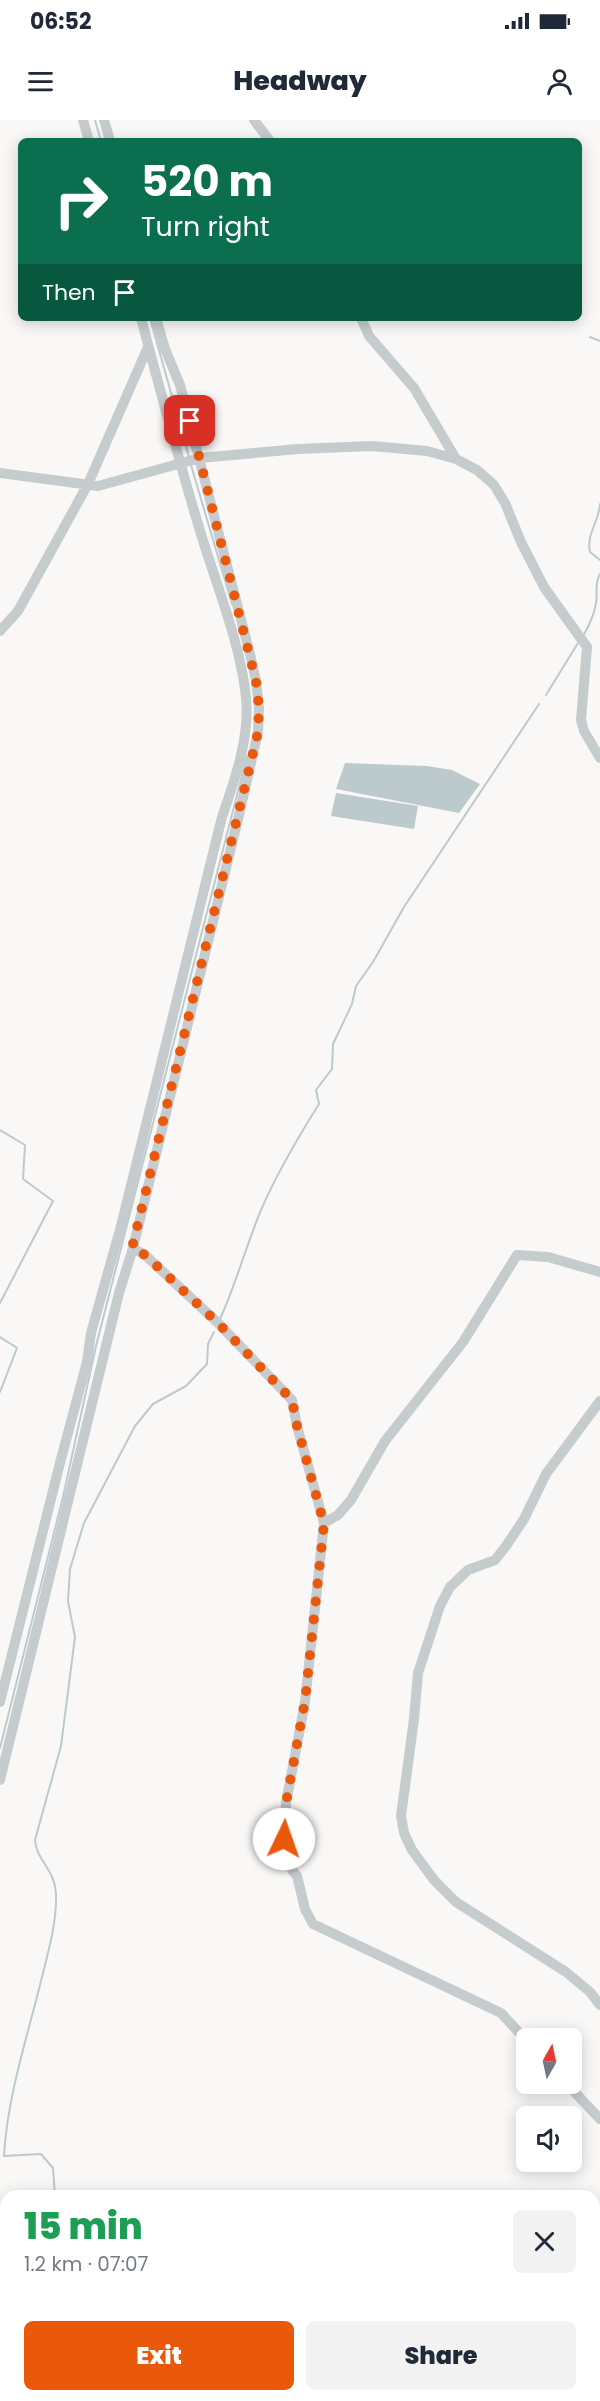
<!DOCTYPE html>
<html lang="en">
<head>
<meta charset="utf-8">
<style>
  body { margin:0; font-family:Poppins,sans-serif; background:#f2f2f3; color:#1f2937; height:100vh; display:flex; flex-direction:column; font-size:22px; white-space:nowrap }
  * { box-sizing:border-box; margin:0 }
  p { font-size:20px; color:#747a83 }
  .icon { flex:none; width:33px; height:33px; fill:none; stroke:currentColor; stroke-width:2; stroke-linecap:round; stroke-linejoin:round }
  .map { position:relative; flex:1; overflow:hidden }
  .side { position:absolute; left:0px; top:2070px; width:600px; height:212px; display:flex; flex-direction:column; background:#fff; border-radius:18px 18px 0 0; box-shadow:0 3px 15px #0003 }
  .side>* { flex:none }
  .guide { position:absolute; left:18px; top:18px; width:564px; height:183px; border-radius:9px; box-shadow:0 3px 15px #0003; background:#0b6e4f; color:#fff; overflow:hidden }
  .needle { width:39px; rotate:9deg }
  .controls { position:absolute; left:516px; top:1908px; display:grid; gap:12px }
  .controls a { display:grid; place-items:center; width:66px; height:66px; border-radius:9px; background:#fff; box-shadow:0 3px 15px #0003; font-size:30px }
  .pin { position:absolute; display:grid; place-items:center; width:51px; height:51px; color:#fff; margin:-26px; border-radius:12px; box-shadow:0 3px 9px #0006 }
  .me { position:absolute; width:66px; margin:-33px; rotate:3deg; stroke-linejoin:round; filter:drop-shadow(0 0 4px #0008) }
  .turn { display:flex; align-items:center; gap:21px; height:126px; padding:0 24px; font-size:27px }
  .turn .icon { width:78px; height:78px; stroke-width:2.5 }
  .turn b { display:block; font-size:42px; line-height:51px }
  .then { display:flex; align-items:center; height:57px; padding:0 24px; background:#0003; gap:12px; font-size:22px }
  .round { display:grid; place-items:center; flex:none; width:63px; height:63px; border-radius:9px; background:#f2f2f3 }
  .headline { display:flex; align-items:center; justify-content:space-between; height:102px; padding:0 24px }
  h1 { font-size:36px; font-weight:800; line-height:45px; color:#1e9e55 }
  .cta { display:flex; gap:12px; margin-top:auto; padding:12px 24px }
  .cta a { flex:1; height:69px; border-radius:9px; background:#ea580c; color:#fff; font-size:24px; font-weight:800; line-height:69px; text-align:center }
  .cta a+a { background:#f2f2f3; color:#1f2937 }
  .status { display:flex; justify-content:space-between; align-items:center; height:42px; padding:0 30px; background:#fff; direction:ltr }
  .status svg { height:16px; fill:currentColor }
  header { display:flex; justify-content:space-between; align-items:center; height:78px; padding:0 24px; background:#fff; font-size:27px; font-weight:800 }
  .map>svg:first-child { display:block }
  .water { fill:#bccace }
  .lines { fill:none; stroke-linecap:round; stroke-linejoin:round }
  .stream { stroke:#bccace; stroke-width:2 }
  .minor { stroke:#c6cbce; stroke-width:10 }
  .route { stroke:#ea580c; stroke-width:10; stroke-dasharray:0 18 }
</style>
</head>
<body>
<div class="status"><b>06:52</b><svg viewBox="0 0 49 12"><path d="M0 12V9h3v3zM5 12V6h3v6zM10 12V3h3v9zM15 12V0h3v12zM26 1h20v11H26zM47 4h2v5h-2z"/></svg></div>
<header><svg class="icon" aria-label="menu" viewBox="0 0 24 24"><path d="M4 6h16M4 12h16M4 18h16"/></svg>Headway<svg class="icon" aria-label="person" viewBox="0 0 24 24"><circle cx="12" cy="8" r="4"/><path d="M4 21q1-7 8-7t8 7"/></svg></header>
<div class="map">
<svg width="600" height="2281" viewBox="0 0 600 2281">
  <rect width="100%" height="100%" fill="#f9f8f6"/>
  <path class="water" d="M345 643 427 646 452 650 480 664 459 693 336 669Z
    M336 673 418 686 414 709 331 696Z"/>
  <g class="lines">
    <path class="stream" d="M95 0 101 21
      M150 198 189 337
      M590 217 600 221
      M191 345 232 484
      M600 384C599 402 586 414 590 432L600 440
      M583 516C589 506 594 495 596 483 598 472 594 464 600 454
      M546 575 578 523
      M0 1010 25 1025 23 1059 53 1081 0 1183
      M220 1199C236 1164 246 1126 261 1090 277 1053 297 1019 319 984L316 970 332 949 333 924 352 884 356 866 373 842 404 787 539 584
      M0 1217 17 1228 0 1272
      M0 1628 63 1377 96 1226 247 636
      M55 2076 53 2048 41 2034 4 2036C7 1979 26 1921 40 1865 47 1836 57 1804 56 1774 55 1749 36 1740 35 1720L61 1626 75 1517 68 1481 70 1449 84 1403 135 1306 153 1284 186 1266 207 1244 208 1224 214 1212
      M0 2103 6 2105
      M278 2276 287 2281"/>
    <path class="minor" d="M83 0 89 21
      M104 0 110 21
      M254 0 270 21
      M361 198 369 216 414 268 456 339
      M0 353 98 366 200 338 298 329 372 326 427 331 456 339 477 350 494 365 505 383 521 422 544 467 587 527 581 600 584 611 600 638
      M0 511 18 491 88 364 148 227
      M133 1128 145 1135 218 1203 292 1280 297 1306 324 1403 305 1582 286 1683 284 1719 292 1750 297 1756 305 1789 313 1804 501 1893 526 1920
      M600 1281 546 1354 524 1399 506 1426 495 1440 468 1450 450 1467 440 1486 418 1553 414 1599 401 1696 404 1713 412 1730 434 1760 456 1782 566 1852 590 1872 600 1885
      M324 1403 338 1395 351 1380 385 1321 463 1222 517 1135 548 1137 600 1152
      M0 1582 61 1339 87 1242 91 1213 121 1106 222 697C235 659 250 618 246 577 240 522 217 467 201 414 179 342 160 270 141 198
      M0 1660 119 1173 133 1128 239 695 258 612 259 588 256 561 250 534 180 265 165 229 156 198
      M567 1964 600 1999"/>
  </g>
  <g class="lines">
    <path class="route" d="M190 301 256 561 259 588 258 612 253 633 132 1128 145 1135 218 1203 292 1280 297 1306 324 1404 305 1581 286 1683 284 1719"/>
  </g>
</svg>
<div class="controls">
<a><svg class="needle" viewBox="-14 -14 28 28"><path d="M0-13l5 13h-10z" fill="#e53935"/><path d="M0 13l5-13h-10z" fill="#747a83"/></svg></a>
<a><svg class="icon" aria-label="sound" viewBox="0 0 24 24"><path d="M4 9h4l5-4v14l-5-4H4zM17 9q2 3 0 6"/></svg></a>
</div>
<div class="pin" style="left:190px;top:301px;background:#d93025"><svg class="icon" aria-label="arrive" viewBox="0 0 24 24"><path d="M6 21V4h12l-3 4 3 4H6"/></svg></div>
<svg class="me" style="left:284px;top:1719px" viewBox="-20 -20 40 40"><circle r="19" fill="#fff"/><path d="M0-13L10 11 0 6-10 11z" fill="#ea580c"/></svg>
<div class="guide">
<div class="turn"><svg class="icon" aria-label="right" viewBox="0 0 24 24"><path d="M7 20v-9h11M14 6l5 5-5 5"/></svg><div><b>520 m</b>Turn right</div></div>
<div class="then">Then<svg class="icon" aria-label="arrive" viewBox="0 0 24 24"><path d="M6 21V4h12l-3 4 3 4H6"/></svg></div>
</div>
<section class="side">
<div class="headline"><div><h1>15 min</h1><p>1.2 km · 07:07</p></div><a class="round"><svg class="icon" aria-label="close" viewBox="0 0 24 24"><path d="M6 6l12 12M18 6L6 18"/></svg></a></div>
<div class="cta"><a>Exit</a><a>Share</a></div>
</section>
</div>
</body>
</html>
